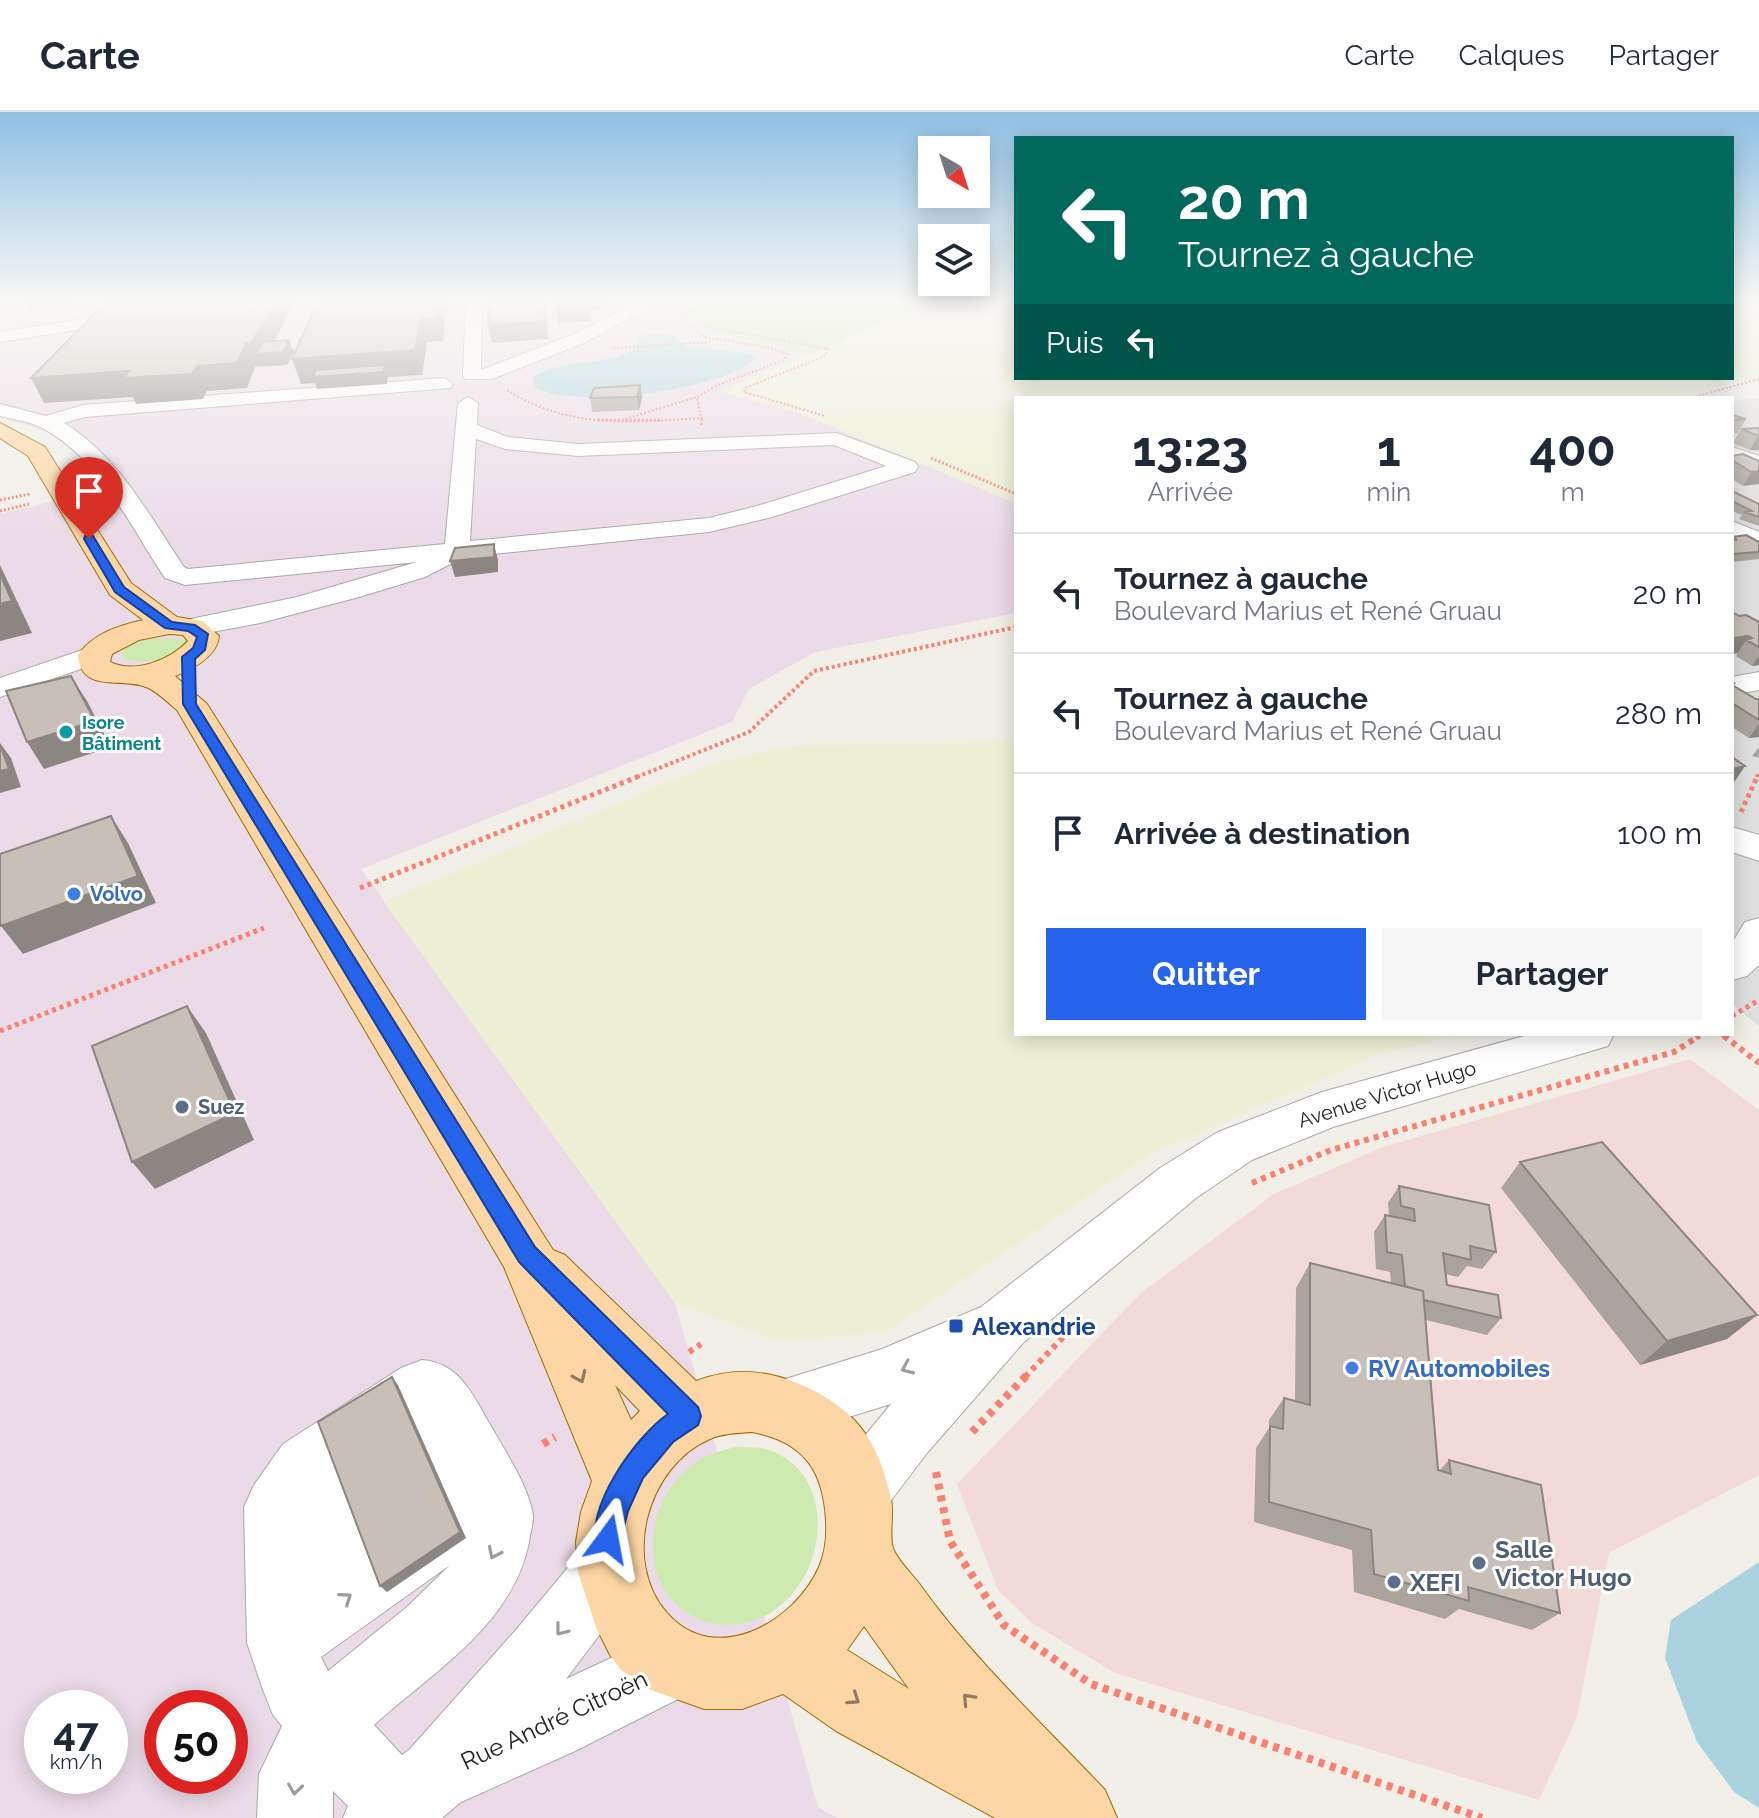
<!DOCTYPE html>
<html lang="fr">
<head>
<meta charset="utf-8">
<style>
  body { margin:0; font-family:Raleway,sans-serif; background:#f6f6f7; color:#1f2937; height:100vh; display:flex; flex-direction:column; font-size:30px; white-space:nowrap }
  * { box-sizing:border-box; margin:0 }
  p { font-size:26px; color:#747a83 }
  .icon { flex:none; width:44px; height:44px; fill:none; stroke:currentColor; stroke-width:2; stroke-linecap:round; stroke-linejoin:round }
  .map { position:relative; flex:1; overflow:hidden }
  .side { position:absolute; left:1014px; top:284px; width:720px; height:640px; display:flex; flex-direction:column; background:#fff; border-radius:0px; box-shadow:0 4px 20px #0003 }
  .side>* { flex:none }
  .hud { position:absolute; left:1014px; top:24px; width:720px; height:244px; border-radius:0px; box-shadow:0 4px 20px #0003; background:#00695c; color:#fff; overflow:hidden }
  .needle { width:52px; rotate:141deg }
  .fabs { position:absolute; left:918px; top:24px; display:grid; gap:16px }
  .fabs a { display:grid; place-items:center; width:72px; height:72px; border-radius:0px; background:#fff; box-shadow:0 4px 20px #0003; font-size:40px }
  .speed { position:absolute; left:24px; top:1578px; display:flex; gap:16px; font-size:40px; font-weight:700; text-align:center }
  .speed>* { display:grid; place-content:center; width:104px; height:104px; border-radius:50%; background:#fff; box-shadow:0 4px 20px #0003; line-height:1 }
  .speed small { font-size:20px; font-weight:400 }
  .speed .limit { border:12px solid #d22; background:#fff; color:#111 }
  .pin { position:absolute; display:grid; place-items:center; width:68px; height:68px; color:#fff; margin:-82px -34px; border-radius:50% 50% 50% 0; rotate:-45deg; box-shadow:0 0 8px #0007 }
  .pin .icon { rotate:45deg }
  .me { position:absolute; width:88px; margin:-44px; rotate:13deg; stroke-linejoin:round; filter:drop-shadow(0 0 6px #0008) }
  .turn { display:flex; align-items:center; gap:28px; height:168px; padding:0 32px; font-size:36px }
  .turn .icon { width:104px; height:104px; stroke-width:2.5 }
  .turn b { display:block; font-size:56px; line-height:68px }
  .then { display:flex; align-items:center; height:76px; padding:0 32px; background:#0003; gap:16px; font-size:30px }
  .eta { display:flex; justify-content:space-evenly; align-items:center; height:136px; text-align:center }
  .eta b { font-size:48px; font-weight:700; line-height:56px }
  .primary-button { display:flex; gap:16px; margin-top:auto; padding:16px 32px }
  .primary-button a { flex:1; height:92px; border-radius:0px; background:#2563eb; color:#fff; font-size:32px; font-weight:700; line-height:92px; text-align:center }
  .primary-button a+a { background:#f6f6f7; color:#1f2937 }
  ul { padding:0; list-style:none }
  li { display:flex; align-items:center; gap:24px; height:120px; padding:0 32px; border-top:2px solid #e0e1e3 }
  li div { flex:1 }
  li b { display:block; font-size:30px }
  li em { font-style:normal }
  header { display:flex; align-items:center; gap:48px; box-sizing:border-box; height:112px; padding:0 40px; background:#fff; border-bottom:2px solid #e0e1e3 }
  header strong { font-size:38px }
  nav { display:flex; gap:44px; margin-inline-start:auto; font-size:28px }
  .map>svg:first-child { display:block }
  .residential { fill:#e0dfdf }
  .commercial { fill:#f2dad9 }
  .industrial { fill:#ebdbe8; fill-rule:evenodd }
  .farmland { fill:#eef0d5 }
  .grass { fill:#cdebb0 }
  .parking { fill:#e2e2e2 }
  .water { fill:#aad3df }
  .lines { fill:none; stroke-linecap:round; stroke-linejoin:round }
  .minor-casing { stroke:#a9a9a9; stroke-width:2 }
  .major-casing { stroke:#a06b00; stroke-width:2 }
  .path-far5 { stroke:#fa8072; stroke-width:2; stroke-dasharray:2 2; stroke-linecap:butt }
  .path-far4 { stroke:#fa8072; stroke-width:3; stroke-dasharray:2 2; stroke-linecap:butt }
  .path-far3 { stroke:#fa8072; stroke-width:4; stroke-dasharray:3 3; stroke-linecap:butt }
  .path-far2 { stroke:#fa8072; stroke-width:5; stroke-dasharray:4 4; stroke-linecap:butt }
  .path-far1 { stroke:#fa8072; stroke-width:6; stroke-dasharray:5 5; stroke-linecap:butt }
  .path { stroke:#fa8072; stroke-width:8; stroke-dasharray:6 6; stroke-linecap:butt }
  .minor { fill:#fff; fill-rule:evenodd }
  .major { fill:#fcd6a4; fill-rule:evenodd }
  .wall { fill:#aba49e }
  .shaded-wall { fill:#8b8681 }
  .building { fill:#c7bfb8; stroke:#8b8681; stroke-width:2 }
  .oneway { stroke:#9c9c9c }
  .oneway2 { stroke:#8f7c63 }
  .route { fill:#2563eb; stroke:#184099; stroke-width:2 }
  .culture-dot { fill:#0f9aa8; stroke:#fff; stroke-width:3 }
  .shop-dot { fill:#3f7fe0; stroke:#fff; stroke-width:3 }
  .service-dot { fill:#5c6f8a; stroke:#fff; stroke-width:3 }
  .transit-dot { fill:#1a4fb4; stroke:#fff; stroke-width:3 }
  .labels { text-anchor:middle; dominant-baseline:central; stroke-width:6; stroke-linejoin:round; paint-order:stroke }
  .far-culture-label { font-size:18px; font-weight:bold; fill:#0d838f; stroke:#fff; text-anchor:start }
  .shop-label { font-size:20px; font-weight:bold; fill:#366cbe; stroke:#fff; text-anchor:start }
  .street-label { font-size:20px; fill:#222; stroke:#fff }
  .service-label { font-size:20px; font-weight:bold; fill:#4e5e75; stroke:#fff; text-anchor:start }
  .near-transit-label { font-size:24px; font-weight:bold; fill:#164399; stroke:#fff; text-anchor:start }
  .near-shop-label { font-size:24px; font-weight:bold; fill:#366cbe; stroke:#fff; text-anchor:start }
  .near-service-label { font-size:24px; font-weight:bold; fill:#4e5e75; stroke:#fff; text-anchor:start }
  .near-street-label { font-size:24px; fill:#222; stroke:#fff }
</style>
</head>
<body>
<header>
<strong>Carte</strong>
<nav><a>Carte</a><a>Calques</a><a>Partager</a></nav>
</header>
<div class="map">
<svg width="1759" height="1706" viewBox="0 0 1759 1706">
  <rect width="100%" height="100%" fill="#f2efe9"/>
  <path class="residential" d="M1759 286V914L1732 892V289Z"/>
  <path class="commercial" d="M0 191H106L0 207Z
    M1690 947 1759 998V1363L1609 1441 1577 1605 1539 1688 1115 1561 1032 1511 998 1478 957 1372 1142 1180 1274 1082 1383 1035Z"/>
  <path class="industrial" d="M106 191H677L703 218 814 242 722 280 799 301 1016 391V501L815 540 749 577 732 610 361 757 675 1191 818 1695 837 1706H0V402L109 376 66 326 0 305V207ZM42 1596H110V1664H42ZM162 1596H230V1664H162Z"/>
  <path class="farmland" d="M923 191H1016V266H1732V191H1759V264L1667 286H1016V391L799 301 721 279Z
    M1016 630V922H1454L1377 944 1152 1041 885 1220 779 1229 675 1191 384 790 713 651 793 634Z"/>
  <path class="grass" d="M677 191H923L814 242 702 218Z
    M139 526 187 527V531C173 548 146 553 125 547L121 540Z
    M736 1335C744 1335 753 1335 761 1336 851 1356 827 1502 737 1512 715 1515 698 1510 681 1496 637 1460 648 1392 687 1357 701 1344 718 1339 736 1335Z"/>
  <path class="parking" d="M110 191H194L0 221V208Z"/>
  <path class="water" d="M648 221 675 223 685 234 748 241 757 246C727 277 572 299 535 275L533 265C563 246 620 254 640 233L638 228Z
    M1759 1450V1696L1734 1680 1697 1630 1665 1546 1671 1508Z"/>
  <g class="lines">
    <g class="minor-casing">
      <path id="minor" d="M185 191H223L215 196 0 230V220Z
        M466 191H482L481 258 574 222 636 191H656L586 230 492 267H465L463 263Z
        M444 266 453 272 451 276 85 305 64 311C118 344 149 403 184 455L188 457 445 432 458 291 468 285 478 291 477 313 508 325 578 332 837 321 915 350 918 355 915 360 772 405 709 420 464 445 425 465 359 485 260 511 191 524 181 521 177 515 181 509 297 485 417 450 185 473 165 466C129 413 101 347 42 316 30 309 14 308 0 304V292L46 304 83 293ZM476 327 505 337 578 344 834 333 886 354 757 394 709 406 470 429Z
        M1732 335 1759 344V359L1732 349Z
        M1732 409 1759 420V438L1732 426Z
        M94 534 104 537 109 543 104 549 0 585V566Z
        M1759 560V578L1732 583V565Z
        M1732 715 1759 723V749L1732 740Z
        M1759 806V853L1747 864 1732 868V831L1745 810Z
        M1531 922H1614L1608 934 1333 1015 1252 1048 1196 1086 1023 1231 927 1341 880 1403 858 1413 836 1403 826 1381 836 1359 891 1292 784 1325 763 1316 754 1295 763 1274 882 1237 981 1195 1160 1056 1218 1020 1322 980Z
        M422 1248C459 1251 472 1281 489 1311 503 1335 531 1378 533 1405 533 1413 530 1422 529 1430 513 1513 432 1560 374 1613L402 1643 409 1638 515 1519 586 1434 609 1424 632 1434 642 1457 632 1480 566 1567 673 1517 698 1527 708 1552 698 1577 573 1640 461 1690 442 1706H343L348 1694 333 1679V1706H257L259 1662 282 1614 273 1603 263 1578 247 1531 244 1395 254 1373 283 1332 401 1256ZM450 1453 407 1495 328 1559 321 1545Z"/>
    </g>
    <g class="major-casing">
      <path id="major" d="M0 311 45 335 131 471 177 505 202 509 219 524C217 545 193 557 175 564L207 592 553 1138 565 1143 696 1269C731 1256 763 1257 797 1271 854 1295 878 1326 891 1387 894 1401 889 1425 893 1436 897 1447 910 1460 918 1470 972 1546 1041 1610 1105 1678L1117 1706H995L836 1619 783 1582 742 1597H704L651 1578 621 1558 610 1543 596 1515 578 1460 576 1430 581 1400 592 1369 504 1155 177 598C167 590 157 579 146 575 122 565 81 582 78 543 94 521 118 514 143 508L110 483 28 344 0 326ZM169 522 183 523 188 529C170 548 135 562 110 550L112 542 139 528ZM615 1273 640 1299 631 1308ZM752 1320C803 1330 823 1357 826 1408 827 1423 825 1441 819 1455 795 1510 715 1556 667 1501 621 1449 647 1354 710 1327 722 1321 739 1321 752 1320ZM864 1514 909 1577 847 1538Z"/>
    </g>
    <path class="path-far5" d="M683 191 708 215 828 237 825 244 745 276 744 280 825 304
      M672 195 704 225 767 235 787 242 784 248 718 273 697 285 702 310
      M613 236 711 230
      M507 278C570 318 632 310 703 306
      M1691 286 1759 267
      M625 307 697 285"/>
    <path class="path-far4" d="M598 308H662
      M701 313 702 308
      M931 346 1016 382
      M0 388 30 382
      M0 399 29 392"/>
    <path class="path-far3" d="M637 665 749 620 814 559 1016 515
      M1757 665 1759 661"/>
    <path class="path-far2" d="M1741 700 1758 663
      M360 776 642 663
      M1732 904 1759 888
      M0 919 264 816
      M1722 922 1727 926
      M1696 926 1702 922"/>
    <path class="path-far1" d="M1724 924 1759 951
      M1252 1071 1331 1038 1674 940 1699 924
      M689 1240 701 1232
      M1025 1265 1071 1217"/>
    <path class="path" d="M972 1320 1027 1263
      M543 1332 555 1325
      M936 1360 950 1429 1004 1513 1091 1572 1482 1706"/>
    <use href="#minor" class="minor"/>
    <use href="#major" class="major"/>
  </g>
  <path class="wall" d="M640 273 642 286 639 298 592 300 590 286Z
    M1732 303 1746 307 1738 321H1732Z
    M1759 316V338H1750L1733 331 1741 317Z
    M1732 344 1759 349 1743 374 1732 367Z
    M1732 379 1759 392V414L1739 407 1742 403 1732 399Z
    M1732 425 1759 430V447L1732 450Z
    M1732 500 1739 504 1759 510V553L1752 554 1736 544 1738 541 1732 542Z
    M1732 568 1736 571 1734 574 1756 587H1759V625L1749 626 1732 615Z
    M1759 635V646L1752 644Z
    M1520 1050 1757 1203 1727 1227 1640 1253 1501 1076Z
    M1399 1074 1496 1140 1482 1157 1467 1154 1458 1165 1445 1162 1447 1173 1501 1206 1487 1223 1426 1208 1439 1359 1449 1348 1560 1501 1532 1518 1459 1497 1445 1507 1354 1480 1352 1438 1254 1410 1256 1336 1269 1316V1308L1284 1286 1295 1289 1296 1176 1310 1151 1391 1171 1390 1160 1376 1157 1374 1120 1385 1103 1389 1104 1388 1091Z"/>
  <path class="shaded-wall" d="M25 191H76L28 198Z
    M275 191H295L267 242 289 228 294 240 287 253 255 255 247 276 207 279 203 287 136 292 133 285 44 291 31 266 197 254 246 231Z
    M432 191H448L446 207 443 195H441L445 210 443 229 427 230 422 263 388 265 387 272 317 277 315 271 301 272 292 247 421 207 426 194Z
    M543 191H545L548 227 492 231 488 213Z
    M589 191H611V196L591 199Z
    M589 192 592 209 558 211 555 194Z
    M640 273 642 286 639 298 637 285Z
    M1758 324H1759V338H1750Z
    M1759 359V372L1743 374 1751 360Z
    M494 432 498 448V460L455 465 450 449Z
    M0 453 32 521 0 529Z
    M1748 524 1738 541 1732 542V529L1734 526Z
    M1759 543V553L1752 554Z
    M71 564 87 589 111 635 44 657 27 630Z
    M1759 612V625L1749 626 1758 613Z
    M0 631 11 646 21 675 0 681Z
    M1745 654 1733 672H1732V657Z
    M111 704 128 731 156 791 23 842 1 814Z
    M187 894 206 921 254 1028 155 1077 132 1050Z
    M1757 1203 1727 1227 1640 1253 1667 1229Z
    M392 1265 398 1273 466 1426 387 1480 380 1474Z"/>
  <path class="building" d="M105 191H275L251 231H246L237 251 197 254 192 262 124 266 129 259 31 266Z
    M317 191H433L426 194 438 197 437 206 421 207 415 238 292 247Z
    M489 191H543L545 209 488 213Z
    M555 191H589V192L555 194Z
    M289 228 283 240 256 242 263 230Z
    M385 253 383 260 313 265 316 258Z
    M640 273 637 285 590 286 594 276Z
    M1732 303 1746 307 1732 308Z
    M1759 316V324L1741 317Z
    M1743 342 1759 349V359L1751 360 1732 348V344Z
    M1732 379 1759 392V405L1744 400 1752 399 1732 389Z
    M1746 423 1759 430V440L1732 442V427L1737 428 1732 425Z
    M494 432V445L450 449 455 436Z
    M0 462 12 489 0 492Z
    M1732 500 1739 504 1746 503 1759 510V535L1746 528 1752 526 1748 524 1734 526 1732 525Z
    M71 564 95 609 27 630 6 579Z
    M1732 573 1756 587H1759V608L1732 591Z
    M0 633 9 657 0 659Z
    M1732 645 1745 654 1732 657Z
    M111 704 138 764 1 814 0 810V742Z
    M187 894 235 1001 132 1050 92 934Z
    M1602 1030 1757 1203 1667 1229 1520 1050Z
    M1399 1074 1489 1093 1496 1140 1470 1134 1471 1148 1443 1141 1447 1173 1498 1183 1501 1206 1424 1188 1423 1179 1405 1174 1402 1143 1387 1140 1385 1103 1415 1109 1414 1097 1401 1094Z
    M1310 1151 1423 1179 1438 1358 1451 1362 1449 1348 1541 1373 1560 1501 1468 1475 1469 1489 1374 1462 1371 1418 1269 1390 1270 1314 1283 1317 1284 1286 1310 1293Z
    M392 1265 460 1420 380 1474 318 1310Z"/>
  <defs><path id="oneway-chevron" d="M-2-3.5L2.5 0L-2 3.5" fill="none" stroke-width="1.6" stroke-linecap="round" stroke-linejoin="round" transform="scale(2)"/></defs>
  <g class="oneway">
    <use href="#oneway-chevron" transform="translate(907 1256) rotate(157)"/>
    <use href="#oneway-chevron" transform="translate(494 1441) rotate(116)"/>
    <use href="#oneway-chevron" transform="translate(346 1486) rotate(-35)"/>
    <use href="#oneway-chevron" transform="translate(561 1518) rotate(128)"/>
    <use href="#oneway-chevron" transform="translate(295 1677) rotate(98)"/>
  </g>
  <g class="oneway2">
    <use href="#oneway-chevron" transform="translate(580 1265) rotate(66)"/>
    <use href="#oneway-chevron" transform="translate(854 1587) rotate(34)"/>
    <use href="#oneway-chevron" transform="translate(968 1587) rotate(-133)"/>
  </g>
  <linearGradient id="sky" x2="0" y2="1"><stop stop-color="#8fc0e4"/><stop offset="0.44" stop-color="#f9f8f5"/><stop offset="1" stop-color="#f9f8f5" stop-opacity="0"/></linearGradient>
  <rect width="1759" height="430" fill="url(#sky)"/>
  <path class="route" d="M85 424H93L124 475 172 510 195 513 208 522 205 538 195 547 196 592 535 1135 698 1295 701 1304 698 1313 673 1330 643 1366 628 1399 618 1437 608 1441 598 1437C582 1398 637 1323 668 1302L519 1150 183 592 182 545 193 536 197 525 188 519 165 516 115 480 84 427Z"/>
  <circle class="culture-dot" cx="66" cy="620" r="8"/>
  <g class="shop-dot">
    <circle cx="74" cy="782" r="8"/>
    <circle cx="1352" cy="1256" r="8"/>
  </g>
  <g class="service-dot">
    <circle cx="182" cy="995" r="8"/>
    <circle cx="1479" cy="1451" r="8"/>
    <circle cx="1394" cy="1470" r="8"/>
  </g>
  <rect class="transit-dot" x="948" y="1206" width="16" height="16" rx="4"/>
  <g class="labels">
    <g class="far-culture-label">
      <text x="82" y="610">Isore<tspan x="82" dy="21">Bâtiment</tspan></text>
    </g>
    <g class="shop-label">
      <text x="90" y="782">Volvo</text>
    </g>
    <g class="street-label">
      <text transform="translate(1387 982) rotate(-17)">Avenue Victor Hugo</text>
    </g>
    <g class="service-label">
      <text x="198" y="995">Suez</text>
    </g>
    <g class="near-transit-label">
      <text x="972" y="1214">Alexandrie</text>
    </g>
    <g class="near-shop-label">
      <text x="1368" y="1256">RV Automobiles</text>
    </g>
    <g class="near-service-label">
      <text x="1495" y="1437">Salle<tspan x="1495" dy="28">Victor Hugo</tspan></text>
      <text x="1410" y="1470">XEFI</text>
    </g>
    <g class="near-street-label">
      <text transform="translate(554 1608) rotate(-25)">Rue André Citroën</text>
    </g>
  </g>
</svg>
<div class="fabs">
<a><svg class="needle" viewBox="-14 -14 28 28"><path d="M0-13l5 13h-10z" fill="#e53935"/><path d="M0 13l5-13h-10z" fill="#747a83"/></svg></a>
<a><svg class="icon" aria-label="layers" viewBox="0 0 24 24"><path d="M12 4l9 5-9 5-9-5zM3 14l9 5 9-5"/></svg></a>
</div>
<div class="speed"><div>47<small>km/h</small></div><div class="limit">50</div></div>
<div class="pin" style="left:89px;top:427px;background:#d93025"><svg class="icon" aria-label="arrive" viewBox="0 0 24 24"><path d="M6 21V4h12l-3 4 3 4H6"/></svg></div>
<svg class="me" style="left:608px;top:1427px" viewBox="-20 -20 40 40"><path d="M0-17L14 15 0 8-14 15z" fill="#2563eb" stroke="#fff" stroke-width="4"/></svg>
<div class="hud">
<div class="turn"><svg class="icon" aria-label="left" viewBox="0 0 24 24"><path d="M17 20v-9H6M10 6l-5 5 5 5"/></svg><div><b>20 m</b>Tournez à gauche</div></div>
<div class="then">Puis<svg class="icon" aria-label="left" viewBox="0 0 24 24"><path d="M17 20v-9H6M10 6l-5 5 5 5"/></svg></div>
</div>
<section class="side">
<div class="eta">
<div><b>13:23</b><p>Arrivée</p></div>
<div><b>1</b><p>min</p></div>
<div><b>400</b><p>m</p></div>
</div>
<ul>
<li><svg class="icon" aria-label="left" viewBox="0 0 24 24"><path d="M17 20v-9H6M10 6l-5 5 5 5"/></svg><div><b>Tournez à gauche</b><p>Boulevard Marius et René Gruau</p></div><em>20 m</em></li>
<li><svg class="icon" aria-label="left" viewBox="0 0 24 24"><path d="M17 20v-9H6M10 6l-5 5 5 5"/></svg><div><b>Tournez à gauche</b><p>Boulevard Marius et René Gruau</p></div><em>280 m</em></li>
<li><svg class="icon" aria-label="arrive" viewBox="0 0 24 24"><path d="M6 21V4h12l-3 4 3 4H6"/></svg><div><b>Arrivée à destination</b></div><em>100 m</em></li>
</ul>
<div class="primary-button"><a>Quitter</a><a>Partager</a></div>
</section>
</div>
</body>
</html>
